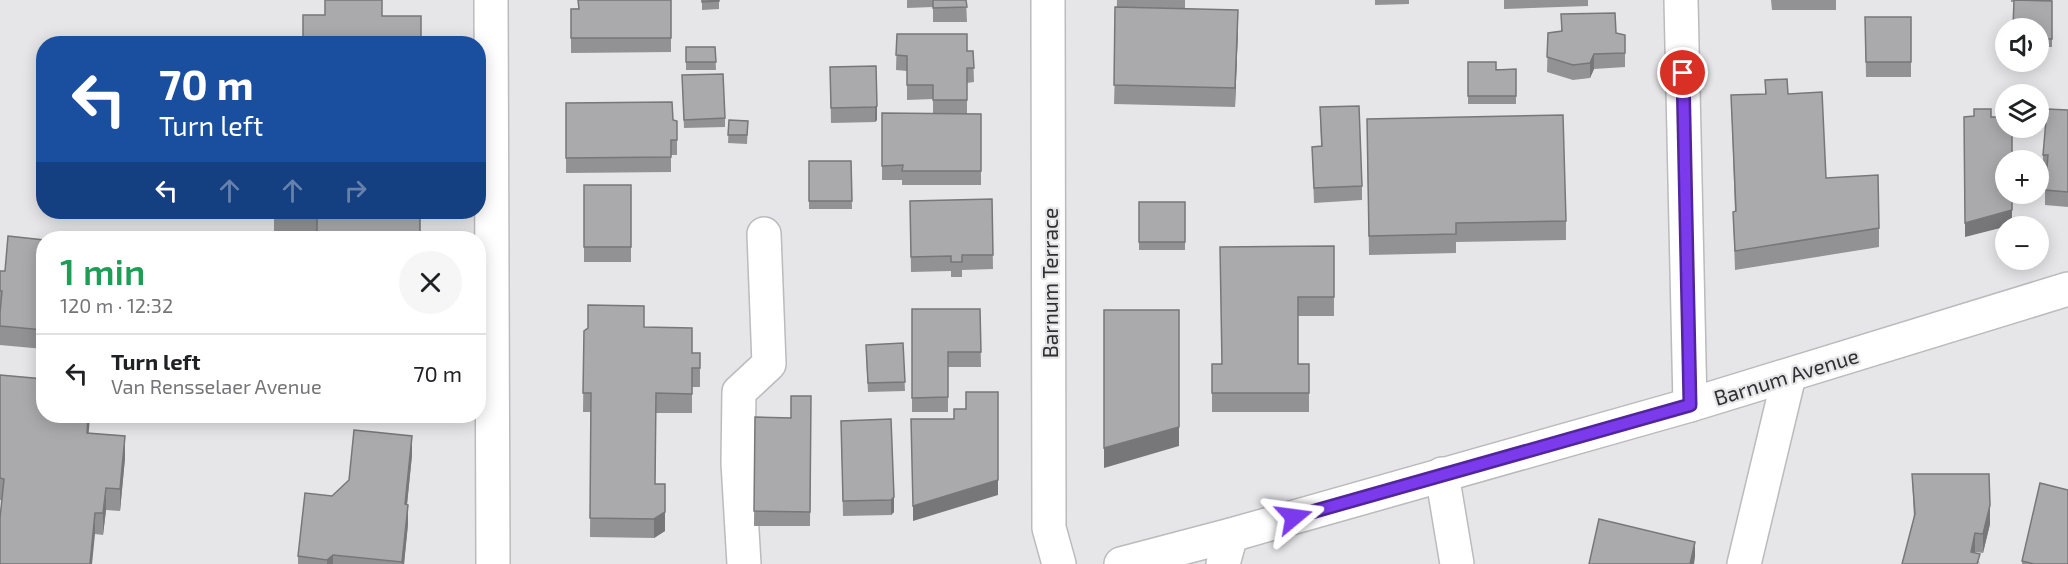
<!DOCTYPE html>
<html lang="en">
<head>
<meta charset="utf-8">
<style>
  body { margin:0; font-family:"Exo 2",sans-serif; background:#f6f6f6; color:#202124; height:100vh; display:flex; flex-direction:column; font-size:22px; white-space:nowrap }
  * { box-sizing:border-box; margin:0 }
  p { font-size:20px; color:#757577 }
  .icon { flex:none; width:33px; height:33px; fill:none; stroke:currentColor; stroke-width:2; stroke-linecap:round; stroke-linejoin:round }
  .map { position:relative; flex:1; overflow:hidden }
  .panel { position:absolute; left:36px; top:231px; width:450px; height:192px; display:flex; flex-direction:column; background:#fff; border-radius:24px; box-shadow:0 3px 15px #0003 }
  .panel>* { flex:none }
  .banner { position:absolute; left:36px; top:36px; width:450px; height:183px; border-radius:24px; box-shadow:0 3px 15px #0003; background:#1a4fa0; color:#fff; overflow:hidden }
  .fabs { position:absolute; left:1995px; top:18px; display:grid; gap:12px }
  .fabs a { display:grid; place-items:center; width:54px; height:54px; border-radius:50%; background:#fff; box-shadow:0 3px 15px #0003; font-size:30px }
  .pin { position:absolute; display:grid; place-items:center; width:51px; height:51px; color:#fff; margin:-26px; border:3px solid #fff; border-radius:50%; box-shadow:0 2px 6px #0007 }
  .me { position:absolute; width:66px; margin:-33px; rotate:74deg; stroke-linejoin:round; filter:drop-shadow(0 0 4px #0008) }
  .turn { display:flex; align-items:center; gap:21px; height:126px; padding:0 24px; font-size:27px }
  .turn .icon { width:78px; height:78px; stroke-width:2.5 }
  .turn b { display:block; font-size:42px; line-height:51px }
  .lanes { display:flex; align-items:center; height:57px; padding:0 24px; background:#0003; justify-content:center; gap:30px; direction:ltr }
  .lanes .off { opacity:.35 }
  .round { display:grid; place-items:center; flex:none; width:63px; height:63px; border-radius:32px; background:#f6f6f6 }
  .summary { display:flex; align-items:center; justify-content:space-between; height:102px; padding:0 24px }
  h1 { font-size:36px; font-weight:600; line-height:45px; color:#1e9e55 }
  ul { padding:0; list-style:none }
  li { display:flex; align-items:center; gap:18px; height:78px; padding:0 24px; border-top:2px solid #e0e0e0 }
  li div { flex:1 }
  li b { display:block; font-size:22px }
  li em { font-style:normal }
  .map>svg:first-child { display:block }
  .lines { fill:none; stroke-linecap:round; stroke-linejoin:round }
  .minor-casing { stroke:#bbbbbd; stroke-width:36 }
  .major-casing { stroke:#bbbbbd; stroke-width:36 }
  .minor { stroke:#fff; stroke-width:33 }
  .major { stroke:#fff; stroke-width:33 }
  .wall { fill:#929295 }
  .shaded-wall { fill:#777779 }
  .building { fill:#aaaaad; stroke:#777779; stroke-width:1.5 }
  .route-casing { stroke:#51269a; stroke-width:15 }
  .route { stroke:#7c3aed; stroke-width:10 }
  .labels { text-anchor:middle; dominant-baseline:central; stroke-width:4.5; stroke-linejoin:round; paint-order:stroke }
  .street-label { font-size:21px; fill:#2f2f30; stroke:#e6e6e9 }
</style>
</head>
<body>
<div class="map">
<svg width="2068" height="564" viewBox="0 0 2068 564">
  <rect width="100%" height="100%" fill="#e6e6e9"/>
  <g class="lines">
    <g class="minor-casing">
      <path id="minor" d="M491 0 493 564
        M1048 0 1049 528 1059 564
        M1681 0 1690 405
        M1442 474 1457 564
        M744 564 738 463 739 392 769 364 764 234
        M1223 564 1231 535
        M1744 564 1789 376"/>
    </g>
    <g class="major-casing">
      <path id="major" d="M1121 564 1231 535 1690 405 2068 289"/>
    </g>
    <use href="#minor" class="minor"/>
    <use href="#major" class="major"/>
  </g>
  <path class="wall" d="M671 0V52L571 53V9Z
    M702 0H719V9L702 10Z
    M907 0H966L967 22H933V7L907 8Z
    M1117 0H1185V8L1238 29 1235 107 1114 104Z
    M1375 0H1409V4L1375 5Z
    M1504 0H1588V6L1504 9Z
    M1771 0H1836V10H1772Z
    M2011 0H2052V47H2038V28L2014 2H2011Z
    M1561 14 1616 33 1625 35V67L1594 69 1590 78 1573 80 1547 72 1548 33 1561 31Z
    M1865 17H1911V77H1866Z
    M897 34 967 51H973L974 82 967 83V114H981V185H902V180H882V113L933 114V99L907 100V71L896 70Z
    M686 47H715L716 70H686Z
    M1468 62 1496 69H1516V104H1468Z
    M876 66 877 120 875 122 831 123 830 67Z
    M682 75 725 118V127L684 128Z
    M1765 80 1788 94 1826 178 1879 228V247L1735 270 1733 212H1735L1731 95 1765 94Z
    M566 103 677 121V155H671V172L566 173Z
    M1320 107 1362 186V200L1314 203 1312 147 1321 146Z
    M2068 110V207L2045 205V190L2047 170H2043V155Z
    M729 120 748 121 747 144 728 143Z
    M1367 138 1566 221V240L1456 242V253L1369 255Z
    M809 161H851L852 209H809Z
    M584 185H631V262H584Z
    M992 199 993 269 962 270V277H951V271L911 272 910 201Z
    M1139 202H1185V250H1139Z
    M274 212H420V238H274Z
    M44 240V349L0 345V271H5Z
    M1334 246V316H1298V364H1309V412H1212V364H1221Z
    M912 309H980L981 367H948V412H912Z
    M644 327 692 353H700V387H692V413H656L655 484 665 531 654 538 590 537 591 412H583L584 331Z
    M903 343 905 391 868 392 866 353Z
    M0 375 89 433 125 458 120 511 106 510 103 535 95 534 0 500Z
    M811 396 810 526H754L755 417 791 418Z
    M891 419 894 512 891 515 843 516 841 421Z
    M412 455 407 505 408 524 404 564H298V556L332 496Z
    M1912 474 1990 524 1983 553 1975 552 1974 553 1980 564 1914 519Z
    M2022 561 2068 564H2022Z"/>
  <path class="shaded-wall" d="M1238 10V29L1235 107V88Z
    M1594 54V69L1590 78V63Z
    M877 106V120L875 122V107Z
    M2012 210V225L1965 237V223Z
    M88 416H90L87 455V433Z
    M1179 427V446L1104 468V448Z
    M125 436V458L120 511V489Z
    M412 436V455L405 524V504Z
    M998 480V495L913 521V506Z
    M665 484V531L654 538V519Z
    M106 488V510L103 535V513Z
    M894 497V512L891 515V500Z
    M408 505V524L404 564H402Z
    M1990 505V524L1983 553V534Z
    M95 513V534L92 564H90Z
    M1975 533V552L1972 564 1971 552Z
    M1695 542V557L1694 564H1690Z
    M333 555V564H327V560Z"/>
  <path class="building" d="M325 0H382V16H421V44H303V15H325Z
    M578 0H671V38H571V9H579Z
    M702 0H719V1L702 2Z
    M933 0H966L967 7 933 8Z
    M2014 0 2052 1V39H2038V28H2013Z
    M1115 7 1238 10 1235 88 1114 85Z
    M1615 13 1616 33 1625 35V53L1594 54 1590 63 1573 65 1547 57 1548 33 1562 31 1561 14Z
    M1865 17H1911V62H1866Z
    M897 34H967V51H973L974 68H967V100H933V85H907V56L896 55Z
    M686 47H715L716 62H686Z
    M1468 62H1496V70L1516 69V96H1468Z
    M876 66 877 106 875 107 831 108 830 67Z
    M723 74 725 118 684 120 682 75Z
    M1787 79 1788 94 1822 92 1826 178 1878 175 1879 228 1735 251 1733 212 1736 211 1731 95 1766 94 1765 80Z
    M672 102 673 120 677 121V140H671V157L566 158V103Z
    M1359 106 1362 186 1314 188 1312 147 1322 146 1320 107Z
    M1974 109H1991V117H2006V128H2012V160H2006V194H2012V210L1965 223 1964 117 1974 116Z
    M2047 109 2068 110V192L2045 190 2048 155H2043Z
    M882 113 981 114V171H902L903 165 882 166Z
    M1563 115 1566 221 1456 223V234L1369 236 1367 119Z
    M729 120 748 121 747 135H728Z
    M809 161H851L852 201H809Z
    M584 185H631V247H584Z
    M992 199 993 255H962V262H951V256L911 257 910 201Z
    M1139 202H1185V242H1139Z
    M274 212H420V238H317V218L274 217Z
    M8 236 44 240V330L0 326V313L2 291H0V271H5Z
    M1334 246V297H1298V364H1309V393H1212V364H1222L1220 247Z
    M588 305 644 306V327L692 328V353H700V368H692V394L656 393 655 484H665V512L654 519 590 518 591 393H583L584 331 588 328Z
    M912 309H980L981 352H948V397L912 398Z
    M1104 310H1179V427L1104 448Z
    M903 343 905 382 868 383 866 345Z
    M0 375 44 379V416H88L87 433 125 436 120 489 106 488 103 513H95L90 564H0V518L4 479 0 478Z
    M966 392H998V480L913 506 911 419H954V409H966Z
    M791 396H811L810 512 754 511 755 417 791 418Z
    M891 419 894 497 891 500 843 501 841 421Z
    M354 430 412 436 405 504 408 505 402 562 333 555 327 560 298 556 305 493 332 496 349 480Z
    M1912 474H1989L1990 505 1983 534 1975 533 1971 552 1980 554 1977 564H1902L1915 514Z
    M2040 483 2068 490V564H2034L2022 561Z
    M1599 519 1695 542 1690 564H1589Z"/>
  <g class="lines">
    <g class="route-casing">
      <path id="route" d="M1294 517 1690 405 1683 73"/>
    </g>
    <use href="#route" class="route"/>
  </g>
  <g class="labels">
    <g class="street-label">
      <text transform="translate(1049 283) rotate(-90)">Barnum Terrace</text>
      <text transform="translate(1786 376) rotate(-17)">Barnum Avenue</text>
    </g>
  </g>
</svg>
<div class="fabs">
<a><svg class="icon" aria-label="sound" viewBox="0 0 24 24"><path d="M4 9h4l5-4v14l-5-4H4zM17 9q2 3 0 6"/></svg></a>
<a><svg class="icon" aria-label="layers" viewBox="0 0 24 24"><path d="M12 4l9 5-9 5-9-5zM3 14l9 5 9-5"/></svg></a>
<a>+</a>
<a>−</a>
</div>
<div class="pin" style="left:1683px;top:73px;background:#d93025"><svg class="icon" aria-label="arrive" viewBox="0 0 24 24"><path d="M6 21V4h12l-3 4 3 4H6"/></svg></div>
<svg class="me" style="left:1294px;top:517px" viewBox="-20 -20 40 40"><path d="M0-17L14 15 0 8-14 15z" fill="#7c3aed" stroke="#fff" stroke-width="4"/></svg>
<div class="banner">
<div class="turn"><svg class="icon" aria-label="left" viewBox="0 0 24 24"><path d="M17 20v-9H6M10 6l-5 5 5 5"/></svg><div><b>70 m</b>Turn left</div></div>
<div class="lanes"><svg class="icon" aria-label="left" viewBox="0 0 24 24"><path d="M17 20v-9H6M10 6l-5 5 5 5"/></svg><svg class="icon off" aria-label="ahead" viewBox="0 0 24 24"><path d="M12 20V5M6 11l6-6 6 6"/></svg><svg class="icon off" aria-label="ahead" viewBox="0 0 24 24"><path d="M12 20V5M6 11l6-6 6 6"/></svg><svg class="icon off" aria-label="right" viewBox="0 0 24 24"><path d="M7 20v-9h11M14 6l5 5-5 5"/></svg></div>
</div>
<section class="panel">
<div class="summary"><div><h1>1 min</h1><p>120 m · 12:32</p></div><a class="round"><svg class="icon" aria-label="close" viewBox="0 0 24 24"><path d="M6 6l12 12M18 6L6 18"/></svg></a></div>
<ul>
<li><svg class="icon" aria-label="left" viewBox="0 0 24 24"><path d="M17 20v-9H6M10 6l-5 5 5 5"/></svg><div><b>Turn left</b><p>Van Rensselaer Avenue</p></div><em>70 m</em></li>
</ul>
</section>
</div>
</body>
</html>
